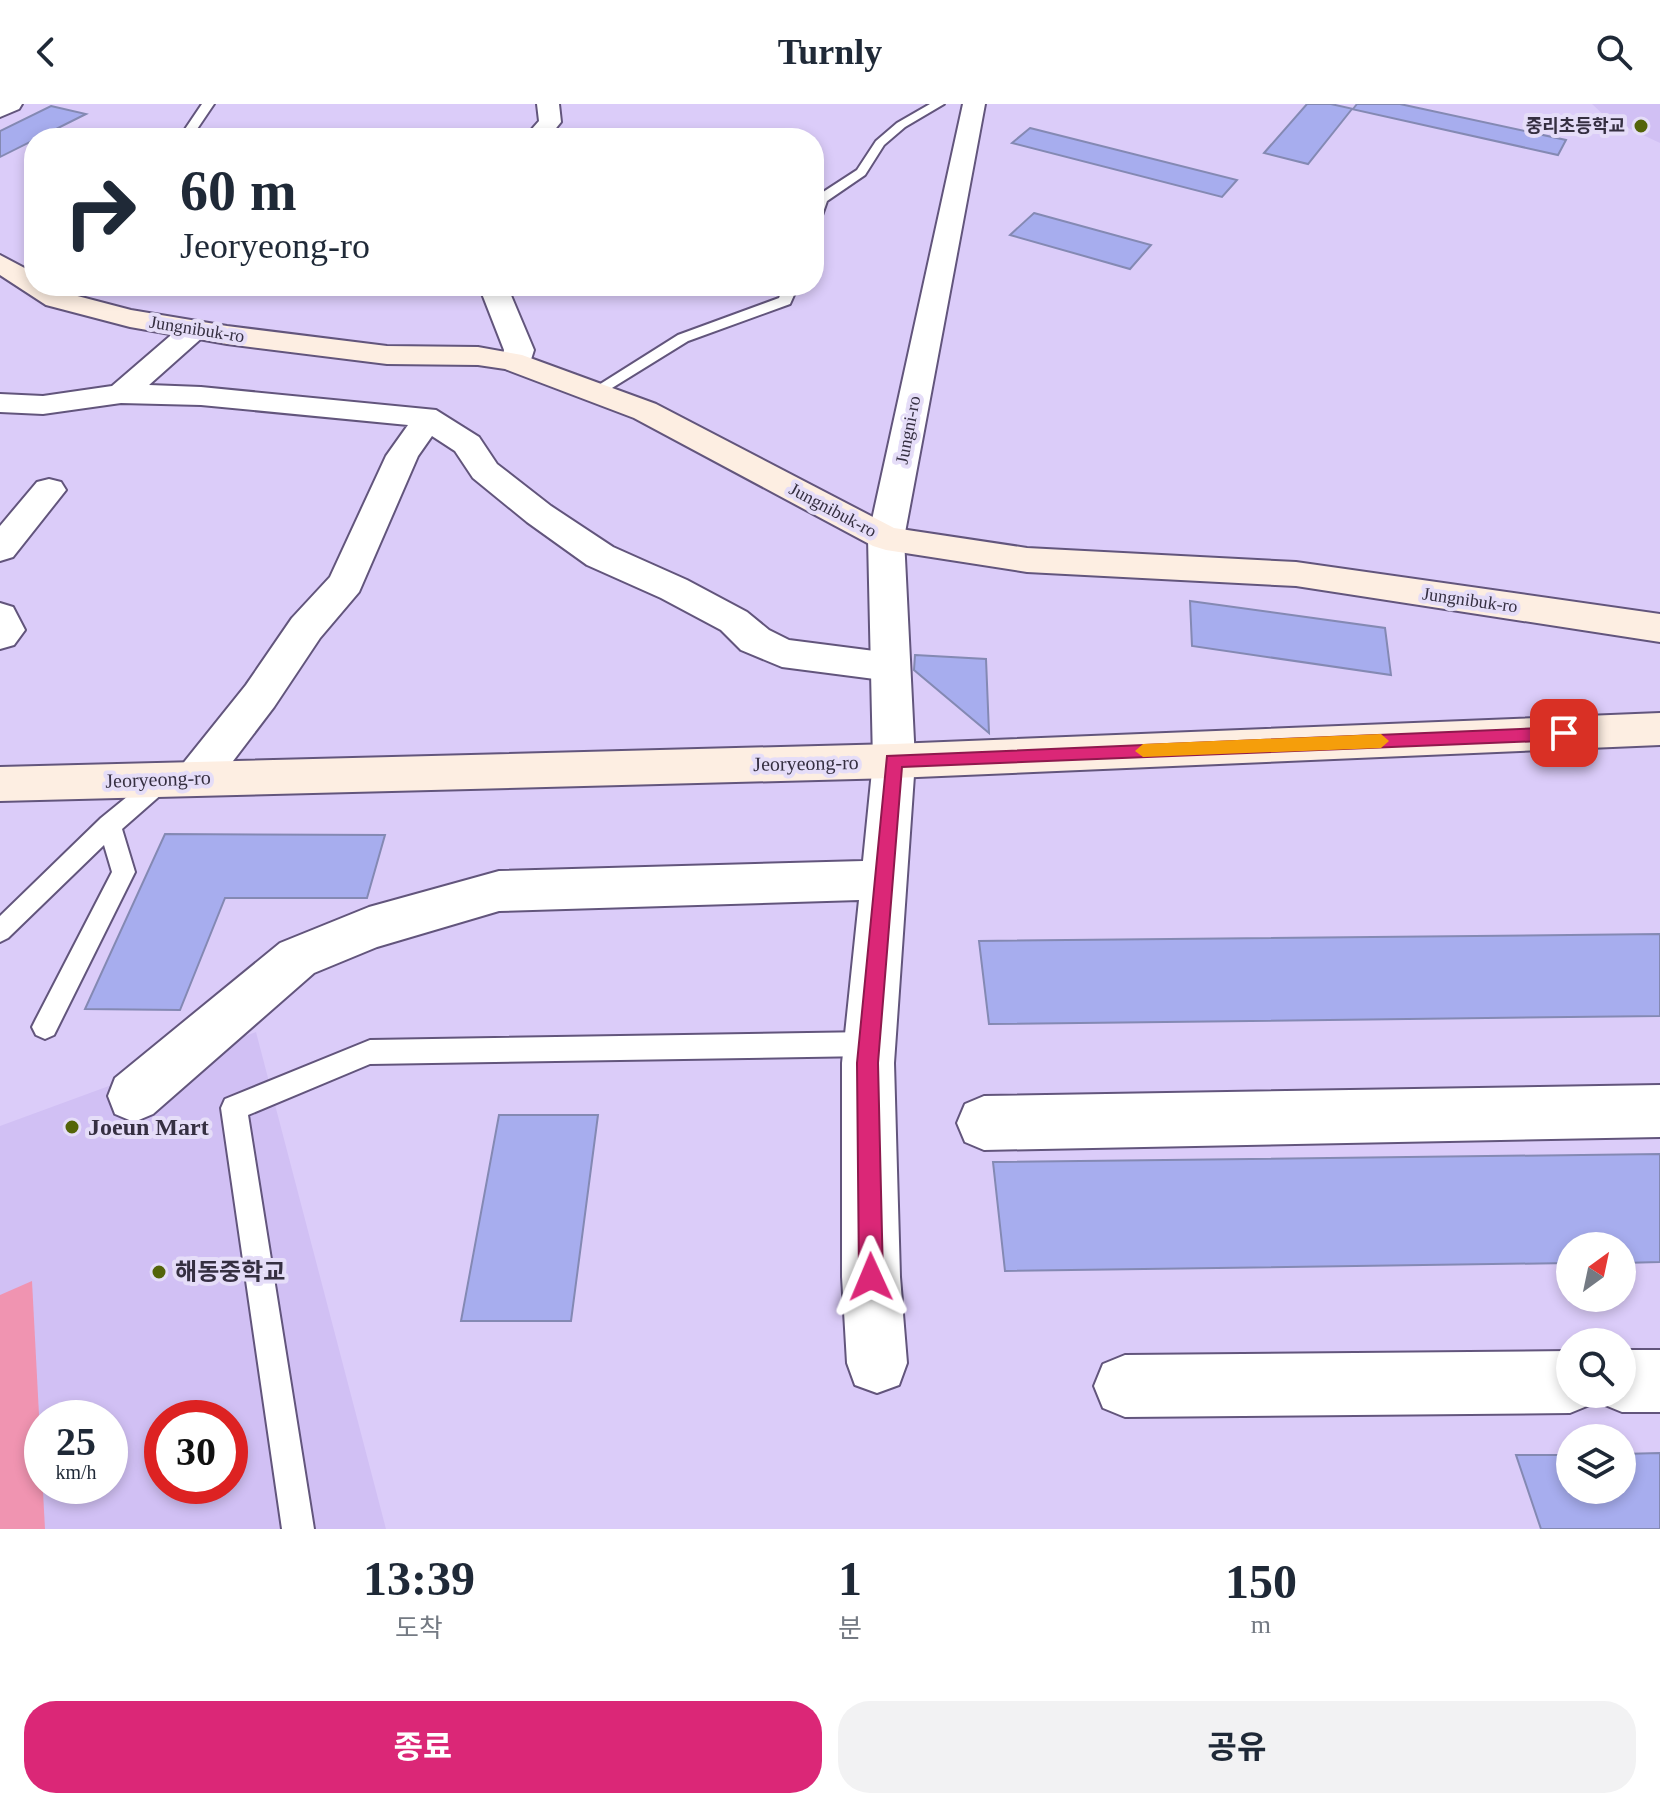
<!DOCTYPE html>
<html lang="ko">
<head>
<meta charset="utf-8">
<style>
  body { margin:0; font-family:"Times New Roman","Noto Sans KR",serif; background:#f2f2f3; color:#1f2937; height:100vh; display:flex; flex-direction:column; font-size:30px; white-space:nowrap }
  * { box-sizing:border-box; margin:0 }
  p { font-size:26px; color:#747a83 }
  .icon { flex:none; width:44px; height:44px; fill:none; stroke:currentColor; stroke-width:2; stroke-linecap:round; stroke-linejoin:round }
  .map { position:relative; height:1425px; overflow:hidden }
  .sheet { display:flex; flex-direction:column; background:#fff; flex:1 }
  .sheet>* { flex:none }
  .banner { position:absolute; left:24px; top:24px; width:800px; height:168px; border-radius:32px; box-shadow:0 4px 12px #0003; background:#fff; color:#1f2937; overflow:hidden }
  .needle { width:52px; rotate:33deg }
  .controls { position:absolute; left:1556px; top:1128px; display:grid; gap:16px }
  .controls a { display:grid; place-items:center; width:80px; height:80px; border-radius:50%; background:#fff; box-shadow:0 4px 12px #0003; font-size:40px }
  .speed { position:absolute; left:24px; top:1296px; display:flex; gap:16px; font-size:40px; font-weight:700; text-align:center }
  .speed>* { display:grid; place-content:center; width:104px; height:104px; border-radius:50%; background:#fff; box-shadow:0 4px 12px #0003; line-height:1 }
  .speed small { font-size:20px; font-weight:400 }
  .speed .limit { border:12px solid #d22; background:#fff; color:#111 }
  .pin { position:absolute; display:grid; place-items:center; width:68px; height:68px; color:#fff; margin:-34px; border-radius:16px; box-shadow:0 4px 12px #0006 }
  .me { position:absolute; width:88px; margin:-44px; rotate:359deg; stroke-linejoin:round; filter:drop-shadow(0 0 6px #0008) }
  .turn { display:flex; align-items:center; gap:28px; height:168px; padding:0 24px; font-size:36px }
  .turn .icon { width:104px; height:104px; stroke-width:2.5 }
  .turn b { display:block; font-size:56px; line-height:68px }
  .eta { display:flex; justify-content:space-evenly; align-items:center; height:136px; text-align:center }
  .eta b { font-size:48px; font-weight:700; line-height:56px }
  .button { display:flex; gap:16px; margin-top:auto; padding:16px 24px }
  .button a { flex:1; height:92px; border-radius:32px; background:#db2777; color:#fff; font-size:32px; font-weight:700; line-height:92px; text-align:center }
  .button a+a { background:#f2f2f3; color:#1f2937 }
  header { display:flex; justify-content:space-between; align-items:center; height:104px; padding:0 24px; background:#fff; font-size:36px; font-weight:700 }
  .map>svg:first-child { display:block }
  .built { fill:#d1c0f4; fill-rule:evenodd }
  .green { fill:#f094b1 }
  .building { fill:#a7adee; stroke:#8489b3; stroke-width:2 }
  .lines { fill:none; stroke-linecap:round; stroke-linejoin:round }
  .service-casing { stroke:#62557c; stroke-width:4 }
  .minor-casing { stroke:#62557c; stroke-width:4 }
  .tertiary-casing { stroke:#62557c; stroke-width:4 }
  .secondary-casing { stroke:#62557c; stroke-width:4 }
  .service { fill:#fff; fill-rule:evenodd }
  .minor { fill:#fff; fill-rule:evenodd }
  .tertiary { fill:#fff; fill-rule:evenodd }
  .secondary { fill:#fdeee2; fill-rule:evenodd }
  .route { fill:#db2777; stroke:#8e194d; stroke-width:2 }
  .slow { fill:#f59e0b }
  .poi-dot { fill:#546409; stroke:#e5ddf8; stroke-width:3 }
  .labels { text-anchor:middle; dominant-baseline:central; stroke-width:8; stroke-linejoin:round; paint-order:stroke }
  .far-poi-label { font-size:18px; font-weight:bold; fill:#352f41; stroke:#e5ddf8; text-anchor:end }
  .far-street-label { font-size:18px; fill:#352f41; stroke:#e5ddf8 }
  .street-label { font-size:20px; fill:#352f41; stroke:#e5ddf8 }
  .near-poi-label { font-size:24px; font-weight:bold; fill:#352f41; stroke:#e5ddf8; text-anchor:start }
</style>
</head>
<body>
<header><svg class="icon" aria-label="back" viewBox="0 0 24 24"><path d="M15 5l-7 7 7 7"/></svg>Turnly<svg class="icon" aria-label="search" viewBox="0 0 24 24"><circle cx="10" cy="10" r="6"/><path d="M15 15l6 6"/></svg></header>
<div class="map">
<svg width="1660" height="1425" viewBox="0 0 1660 1425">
  <rect width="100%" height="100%" fill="#dbccf9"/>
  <path class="built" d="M1592 0H1660V39L1607 14Z
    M256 928 386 1425H0V1022ZM42 1314H110V1382H42ZM162 1314H230V1382H162Z"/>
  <path class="green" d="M32 1177 45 1425H0V1191Z"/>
  <path class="building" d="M1307 0H1331L1353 5 1357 0H1400L1566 36 1558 51 1352 5 1308 60 1264 49Z
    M51 2 86 10 0 53V27Z
    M1030 24 1237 76 1222 93 1012 39Z
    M1034 109 1151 141 1130 165 1010 131Z
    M1190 497 1385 524 1391 571 1192 542Z
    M915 551 986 555 989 629 914 566Z
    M165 730 385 731 367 794H225L180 906 85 905Z
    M1660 830V912L989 920 979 837Z
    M499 1011H598L571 1217H461Z
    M1660 1050V1158L1622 1159V1142H1570V1159L1005 1167 993 1058Z
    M1660 1349V1425H1541L1516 1351H1570V1386H1622V1350Z"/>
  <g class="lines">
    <g class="service-casing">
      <path id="service" d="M202 0H214L191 34H179Z
        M930 0H944L905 23 884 41 865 71 827 97 820 117 814 121 817 92 857 66 876 37 897 19Z
        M60 182H74L61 198H51L49 195Z
        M784 182H798L790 200 688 237 599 292 594 294 586 289 678 231 779 194Z
        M163 667 171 670 174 676 171 682 122 725 135 768 54 931 45 935 36 931 32 923 36 915 112 768 104 741 8 834 0 838V812L101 714 155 670Z
        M869 928 878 931 882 940 878 949 869 952 370 960 248 1011 314 1425H282L221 1004 225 995 370 936Z"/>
    </g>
    <g class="minor-casing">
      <path id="minor" d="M537 0H559L561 18 548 34H524L539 17Z
        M479 182H507L534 246 528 265 517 268 506 265 502 259 504 246Z
        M194 217 204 220 209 226 204 232 149 281 201 283 436 306 479 333 497 360 551 402 613 443 687 476 747 508 769 526 789 536 890 549 904 553 910 563 904 573 890 577 782 563 741 546 721 526 661 494 587 461 527 418 473 374 455 347 432 332 418 352 359 488 320 534 274 603 211 686 196 691 181 686 175 674 181 662 246 581 292 514 330 473 386 352 408 321 201 301 121 299 43 310 0 308V290L43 292 112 282 184 220Z
        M49 375 61 378 66 386 13 453 0 457V422L37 378Z
        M0 499 13 503 25 526 14 541 0 545Z
        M894 640 909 645 915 657 894 959 900 1173 907 1259 899 1281 877 1289 855 1281 847 1259 842 1173V959L859 796 499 807 377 843 314 869 153 1010 134 1018 115 1010 108 992 115 974 280 839 369 803 499 767 863 757 873 657 879 645Z
        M1660 981V1033L984 1046 965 1038 957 1019 965 1000 984 992Z
        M1622 1246H1660V1308H1622L1600 1299 1597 1290H1622Z
        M1570 1247V1290H1596L1592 1300 1570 1309 1125 1313 1103 1304 1094 1282 1103 1260 1125 1251Z"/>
    </g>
    <g class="tertiary-casing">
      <path id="tertiary" d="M0 0H22L19 5 0 13Z
        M963 0H985L904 434 915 657 909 669 894 674 879 669 873 657 868 434Z"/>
    </g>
    <g class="secondary-casing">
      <path id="secondary" d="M0 151 34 169V182H55L66 189 131 206 227 222 387 242 478 243 522 251 656 300 894 424 1027 444 1296 458 1660 510V538L1296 482 1027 468 886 446 873 442 634 314 505 265 478 261 387 260 227 240 130 223 46 201 0 171Z
        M1660 609V641L894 674 0 697V663L894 640Z"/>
    </g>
    <use href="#service" class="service"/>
    <use href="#minor" class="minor"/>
    <use href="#tertiary" class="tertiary"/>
    <use href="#secondary" class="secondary"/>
  </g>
  <path class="route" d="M1564 623 1573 629 1564 636 902 663 878 959 883 1173 880 1182 871 1185 862 1182 859 1173 857 959 887 652Z"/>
  <path class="slow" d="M1381 630 1389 637 1381 644 1143 653 1135 647 1143 640Z"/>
  <g class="poi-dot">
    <circle cx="1641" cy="22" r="8"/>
    <circle cx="72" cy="1023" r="8"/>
    <circle cx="159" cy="1168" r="8"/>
  </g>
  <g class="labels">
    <g class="far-poi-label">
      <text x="1625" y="22">중리초등학교</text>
    </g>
    <g class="far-street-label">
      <text transform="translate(197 225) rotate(9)">Jungnibuk-ro</text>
      <text transform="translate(908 326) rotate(-79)">Jungni-ro</text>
      <text transform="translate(833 406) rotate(28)">Jungnibuk-ro</text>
      <text transform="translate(1470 496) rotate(8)">Jungnibuk-ro</text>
    </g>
    <g class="street-label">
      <text transform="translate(806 659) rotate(-1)">Jeoryeong-ro</text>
      <text transform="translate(158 675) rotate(-2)">Jeoryeong-ro</text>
    </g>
    <g class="near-poi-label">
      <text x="88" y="1023">Joeun Mart</text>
      <text x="175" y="1168">해동중학교</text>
    </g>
  </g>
</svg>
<div class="controls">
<a><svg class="needle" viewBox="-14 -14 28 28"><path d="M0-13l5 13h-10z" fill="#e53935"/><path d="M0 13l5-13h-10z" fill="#747a83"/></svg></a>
<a><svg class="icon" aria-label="search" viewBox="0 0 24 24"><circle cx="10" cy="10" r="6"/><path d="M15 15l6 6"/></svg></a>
<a><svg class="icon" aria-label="layers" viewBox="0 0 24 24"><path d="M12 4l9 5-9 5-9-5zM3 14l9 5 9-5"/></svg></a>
</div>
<div class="speed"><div>25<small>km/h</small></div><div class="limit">30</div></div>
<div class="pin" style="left:1564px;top:629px;background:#d93025"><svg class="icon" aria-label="arrive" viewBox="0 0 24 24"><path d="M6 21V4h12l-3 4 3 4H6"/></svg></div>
<svg class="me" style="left:871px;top:1173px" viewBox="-20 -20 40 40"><path d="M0-17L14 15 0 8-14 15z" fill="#db2777" stroke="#fff" stroke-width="4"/></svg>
<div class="banner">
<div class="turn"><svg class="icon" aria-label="right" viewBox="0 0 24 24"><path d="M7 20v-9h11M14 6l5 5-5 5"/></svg><div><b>60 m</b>Jeoryeong-ro</div></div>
</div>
</div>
<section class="sheet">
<div class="eta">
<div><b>13:39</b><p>도착</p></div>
<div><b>1</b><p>분</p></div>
<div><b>150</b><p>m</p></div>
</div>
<div class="button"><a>종료</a><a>공유</a></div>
</section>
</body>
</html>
